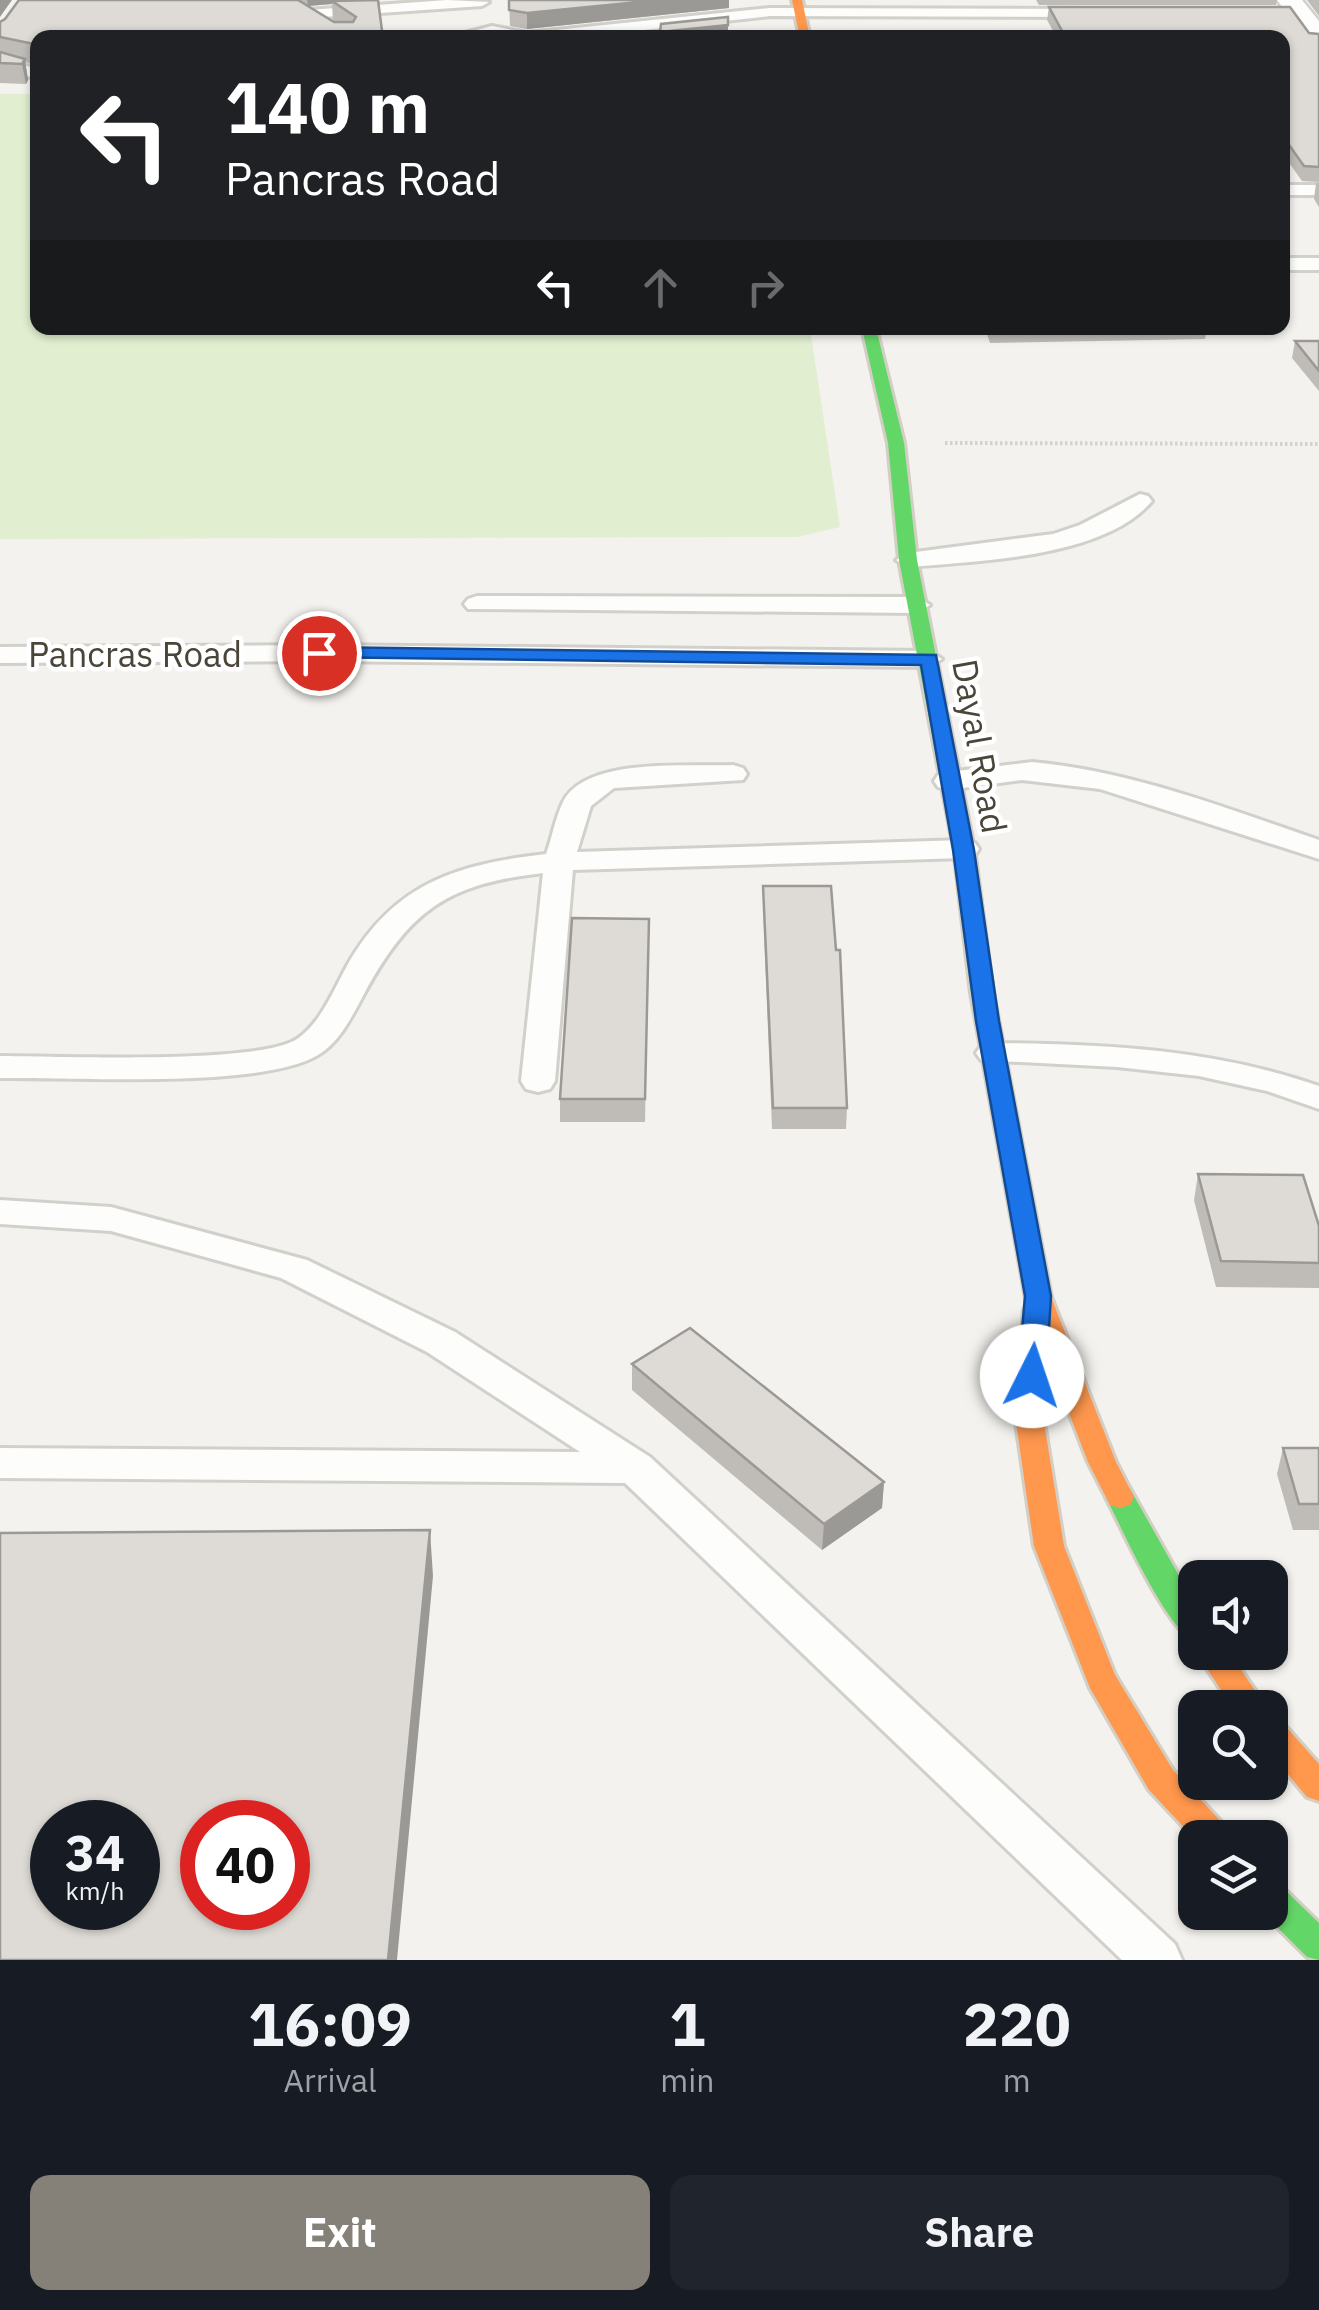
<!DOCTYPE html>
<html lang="en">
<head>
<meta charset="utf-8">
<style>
  body { margin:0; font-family:"IBM Plex Sans",sans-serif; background:#20242c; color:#f1f3f6; height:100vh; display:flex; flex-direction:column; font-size:38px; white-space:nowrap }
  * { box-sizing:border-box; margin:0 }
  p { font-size:32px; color:#9ea1a6 }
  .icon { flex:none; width:55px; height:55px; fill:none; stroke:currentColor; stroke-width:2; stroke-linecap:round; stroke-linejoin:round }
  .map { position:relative; height:1960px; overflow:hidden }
  .sheet { display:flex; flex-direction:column; background:#171b24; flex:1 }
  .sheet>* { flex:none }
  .banner { position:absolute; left:30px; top:30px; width:1260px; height:305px; border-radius:20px; box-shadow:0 2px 8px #0004; background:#202124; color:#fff; overflow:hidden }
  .buttons { position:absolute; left:1178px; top:1560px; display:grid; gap:20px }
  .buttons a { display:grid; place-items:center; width:110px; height:110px; border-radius:20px; background:#171b24; box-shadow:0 2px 8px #0004; font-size:50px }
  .speed { position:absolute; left:30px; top:1800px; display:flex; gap:20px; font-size:50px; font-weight:700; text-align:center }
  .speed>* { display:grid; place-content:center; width:130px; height:130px; border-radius:50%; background:#171b24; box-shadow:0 2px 8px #0004; line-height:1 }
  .speed small { font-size:25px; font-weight:400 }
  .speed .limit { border:15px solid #d22; background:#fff; color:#111 }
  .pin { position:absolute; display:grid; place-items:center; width:85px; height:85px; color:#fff; margin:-42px; border:5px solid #fff; border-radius:50%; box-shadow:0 2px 10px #0007 }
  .me { position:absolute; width:110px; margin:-55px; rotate:4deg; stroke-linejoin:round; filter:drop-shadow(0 0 8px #0008) }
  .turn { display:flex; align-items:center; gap:35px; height:210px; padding:0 30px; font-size:45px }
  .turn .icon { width:130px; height:130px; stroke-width:2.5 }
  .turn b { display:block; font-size:70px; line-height:85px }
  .lanes { display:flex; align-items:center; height:95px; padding:0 30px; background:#0003; justify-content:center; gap:50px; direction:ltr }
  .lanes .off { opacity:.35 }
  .eta { display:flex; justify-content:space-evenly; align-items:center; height:170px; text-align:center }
  .eta b { font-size:60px; font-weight:700; line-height:70px }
  .cta { display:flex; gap:20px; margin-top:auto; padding:20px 30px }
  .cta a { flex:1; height:115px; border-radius:20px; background:#868178; color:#fff; font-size:40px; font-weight:700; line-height:115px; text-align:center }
  .cta a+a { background:#20242c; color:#f1f3f6 }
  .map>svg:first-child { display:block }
  .green { fill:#e1eecf }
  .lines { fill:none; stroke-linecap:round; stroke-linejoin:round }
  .lane-casing { stroke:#d2d0cb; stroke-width:6 }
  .street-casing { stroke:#d2d0cb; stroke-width:5 }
  .fast-casing { stroke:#d3cfc5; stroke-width:6 }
  .slow-casing { stroke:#d3cfc5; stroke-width:6 }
  .path { stroke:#d3d2cc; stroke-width:4; stroke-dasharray:2.5 2.5; stroke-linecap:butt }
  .lane { fill:#fdfdfc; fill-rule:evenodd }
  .street { fill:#fdfdfc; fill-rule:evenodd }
  .fast { fill:#63d668; fill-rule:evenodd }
  .slow { fill:#ff974d; fill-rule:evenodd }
  .wall { fill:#bfbcb8; fill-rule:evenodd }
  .shaded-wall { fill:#9b9996 }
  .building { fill:#dedbd6; stroke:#9b9996; stroke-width:2.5; fill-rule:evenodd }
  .route { fill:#1a73e8; stroke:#114b97; stroke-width:2.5 }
  .labels { text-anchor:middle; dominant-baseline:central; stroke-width:9; stroke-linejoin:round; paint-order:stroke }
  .street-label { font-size:35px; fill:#4b4439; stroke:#fff }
</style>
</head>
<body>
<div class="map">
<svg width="1319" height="1960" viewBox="0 0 1319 1960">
  <rect width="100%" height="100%" fill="#f4f2ee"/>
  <path class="green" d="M0 94H37L38 328H810L840 527 797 537 0 539Z"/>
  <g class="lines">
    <g class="lane-casing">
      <path id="lane" d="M447 0 489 2 482 6 308 18 301 14 308 10Z
        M770 8 1090 9 1097 13 1090 17 770 16 571 38H446L492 26 527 33Z
        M0 59 38 69V79L0 69Z
        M1282 185H1319V195H1282Z
        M1282 258H1319V270H1282Z
        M1140 494 1148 496 1152 501C1105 558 976 561 908 567L896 560 908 553 1053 534 1080 525Z
        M477 596 917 597 930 605 917 613 468 609 464 604 468 599Z
        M319 645 929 651 942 659 929 667 319 661 0 663V647Z
        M1032 762C1132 771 1225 808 1319 840V859L1100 789 1022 780 948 790 938 787 934 781 938 775 948 772Z
        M733 765 743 768 747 774 743 780 614 788 591 806 577 852 964 840 975 843 979 849 975 855 964 858 573 870 555 1081 550 1089 538 1092 526 1089 521 1081 543 873C447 884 410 910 364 994 352 1016 340 1042 318 1055 262 1089 72 1077 0 1078V1056C56 1056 258 1065 297 1039 321 1023 334 989 348 964 395 882 459 864 546 854 552 838 555 818 563 802 586 756 690 767 733 765Z
        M993 1043C1104 1044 1213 1049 1319 1086V1109L1267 1091 1199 1076 1117 1067 981 1060 976 1053 981 1046Z
        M0 1200 111 1207 307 1260 455 1332 650 1457 1175 1944 1182 1960H1122L625 1483 0 1478V1448L580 1452 427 1352 281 1278 111 1231 0 1224Z"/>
    </g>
    <g class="street-casing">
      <path id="street" d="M1277 0H1302L1319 21V46L1310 44Z"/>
    </g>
    <g class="fast-casing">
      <path id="fast" d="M862 328H876L904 443 917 560 974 849 993 993 982 1000 971 993 954 849 899 560 888 443Z
        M1120 1486 1130 1489 1195 1604V1641C1168 1632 1121 1527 1106 1497L1110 1489Z
        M1270 1883 1282 1887 1319 1923V1960L1307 1957 1262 1912H1270Z"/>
    </g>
    <g class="slow-casing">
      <path id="slow" d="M792 0H802L810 38H800Z
        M982 986 993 993 1051 1297 1116 1462 1134 1497 1130 1505 1120 1508 1110 1505 1088 1462 1047 1356 1043 1416 1064 1546 1115 1675 1173 1770 1227 1828 1231 1838 1195 1839 1149 1790 1090 1688 1034 1546 1015 1416 1024 1310 1027 1304 971 993Z
        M1196 1652H1229L1267 1708H1233Z
        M1270 1717 1281 1721 1319 1764V1801L1307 1797 1270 1753Z"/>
    </g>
    <path class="path" d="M945 443 1319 444"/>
    <use href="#lane" class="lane"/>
    <use href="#street" class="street"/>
    <use href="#fast" class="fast"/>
    <use href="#slow" class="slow"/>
  </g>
  <path class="wall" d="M19 0H334L383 38H38V65L25 62 28 80 26 84 0 83V22L5 19ZM332 4 333 21 307 6Z
    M509 0H729V8L527 29 510 26Z
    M1036 0H1277L1276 5H1039Z
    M1307 0H1319V16Z
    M1049 7 1319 34V182L1302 181 1282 153V38H1057L1047 20Z
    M1316 183H1319V207L1314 199Z
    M985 328H1207L1205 339 990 343Z
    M1295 341H1319V391L1292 358Z
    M763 886 847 1108 846 1129H772L763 906Z
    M649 919 645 1122H560V1099Z
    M1198 1174 1319 1226V1288L1216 1287 1194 1200Z
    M632 1364 884 1482 882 1508 822 1550 632 1390Z
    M1283 1448H1319V1530H1293L1277 1474Z"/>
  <path class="shaded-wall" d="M0 0H12L0 17Z
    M307 0H334L333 4 332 1V4L308 6Z
    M659 0H729V8L527 29V13Z
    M728 25V32L679 38H660V32Z
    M25 59 28 80 26 84 22 64Z
    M884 1482 882 1508 822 1550 824 1524Z
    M430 1530 433 1576 397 1960H388Z"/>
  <path class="building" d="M19 0H298L334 22H353L356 17 332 1 378 0 383 38H38V44H34L0 37V22L5 19Z
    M509 0H659L527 13 509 10Z
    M1049 7H1290L1309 33 1319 34V167L1304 166 1282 135V38H1066Z
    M728 17V25L660 32 661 24Z
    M0 52 25 59 22 64 0 63Z
    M1295 341H1319V371Z
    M763 886H831L836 950H840L847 1108H773Z
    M572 918 649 919 645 1099H560Z
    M1198 1174 1303 1175 1319 1226V1263L1221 1261Z
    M690 1328 884 1482 824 1524 632 1364Z
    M1283 1448H1319V1504H1299Z
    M430 1530 388 1960H0V1533ZM52 1822H138V1908H52ZM202 1822H288V1908H202Z"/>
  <path class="route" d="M319 647 936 655 974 850 999 1021 1051 1296 1046 1376 1042 1383H1022L1018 1376 1025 1296 976 1021 953 850 921 665 312 657 310 653Z"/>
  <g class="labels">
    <g class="street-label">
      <text x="135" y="654">Pancras Road</text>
      <text transform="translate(980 746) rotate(80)">Dayal Road</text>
    </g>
  </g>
</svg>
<div class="buttons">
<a><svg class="icon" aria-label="sound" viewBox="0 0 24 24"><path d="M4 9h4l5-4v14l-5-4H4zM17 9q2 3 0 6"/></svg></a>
<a><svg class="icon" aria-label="search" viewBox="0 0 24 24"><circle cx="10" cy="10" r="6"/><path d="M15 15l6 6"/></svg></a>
<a><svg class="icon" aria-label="layers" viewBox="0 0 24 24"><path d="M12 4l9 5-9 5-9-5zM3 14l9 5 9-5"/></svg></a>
</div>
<div class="speed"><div>34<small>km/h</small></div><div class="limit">40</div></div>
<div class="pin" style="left:319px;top:653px;background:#d93025"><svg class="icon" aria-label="arrive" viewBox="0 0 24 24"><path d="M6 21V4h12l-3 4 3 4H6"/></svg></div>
<svg class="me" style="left:1032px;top:1376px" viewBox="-20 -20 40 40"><circle r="19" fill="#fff"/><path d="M0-13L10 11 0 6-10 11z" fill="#1a73e8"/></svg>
<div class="banner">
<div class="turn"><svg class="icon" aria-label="left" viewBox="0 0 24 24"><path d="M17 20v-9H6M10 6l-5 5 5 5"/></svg><div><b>140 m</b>Pancras Road</div></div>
<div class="lanes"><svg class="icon" aria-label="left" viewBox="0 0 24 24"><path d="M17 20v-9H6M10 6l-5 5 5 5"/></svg><svg class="icon off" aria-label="ahead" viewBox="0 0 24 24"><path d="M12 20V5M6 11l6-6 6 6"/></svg><svg class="icon off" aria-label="right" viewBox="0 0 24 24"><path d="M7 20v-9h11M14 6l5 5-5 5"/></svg></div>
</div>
</div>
<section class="sheet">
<div class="eta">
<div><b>16:09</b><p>Arrival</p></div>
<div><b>1</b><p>min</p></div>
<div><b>220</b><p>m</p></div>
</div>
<div class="cta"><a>Exit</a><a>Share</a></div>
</section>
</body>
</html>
